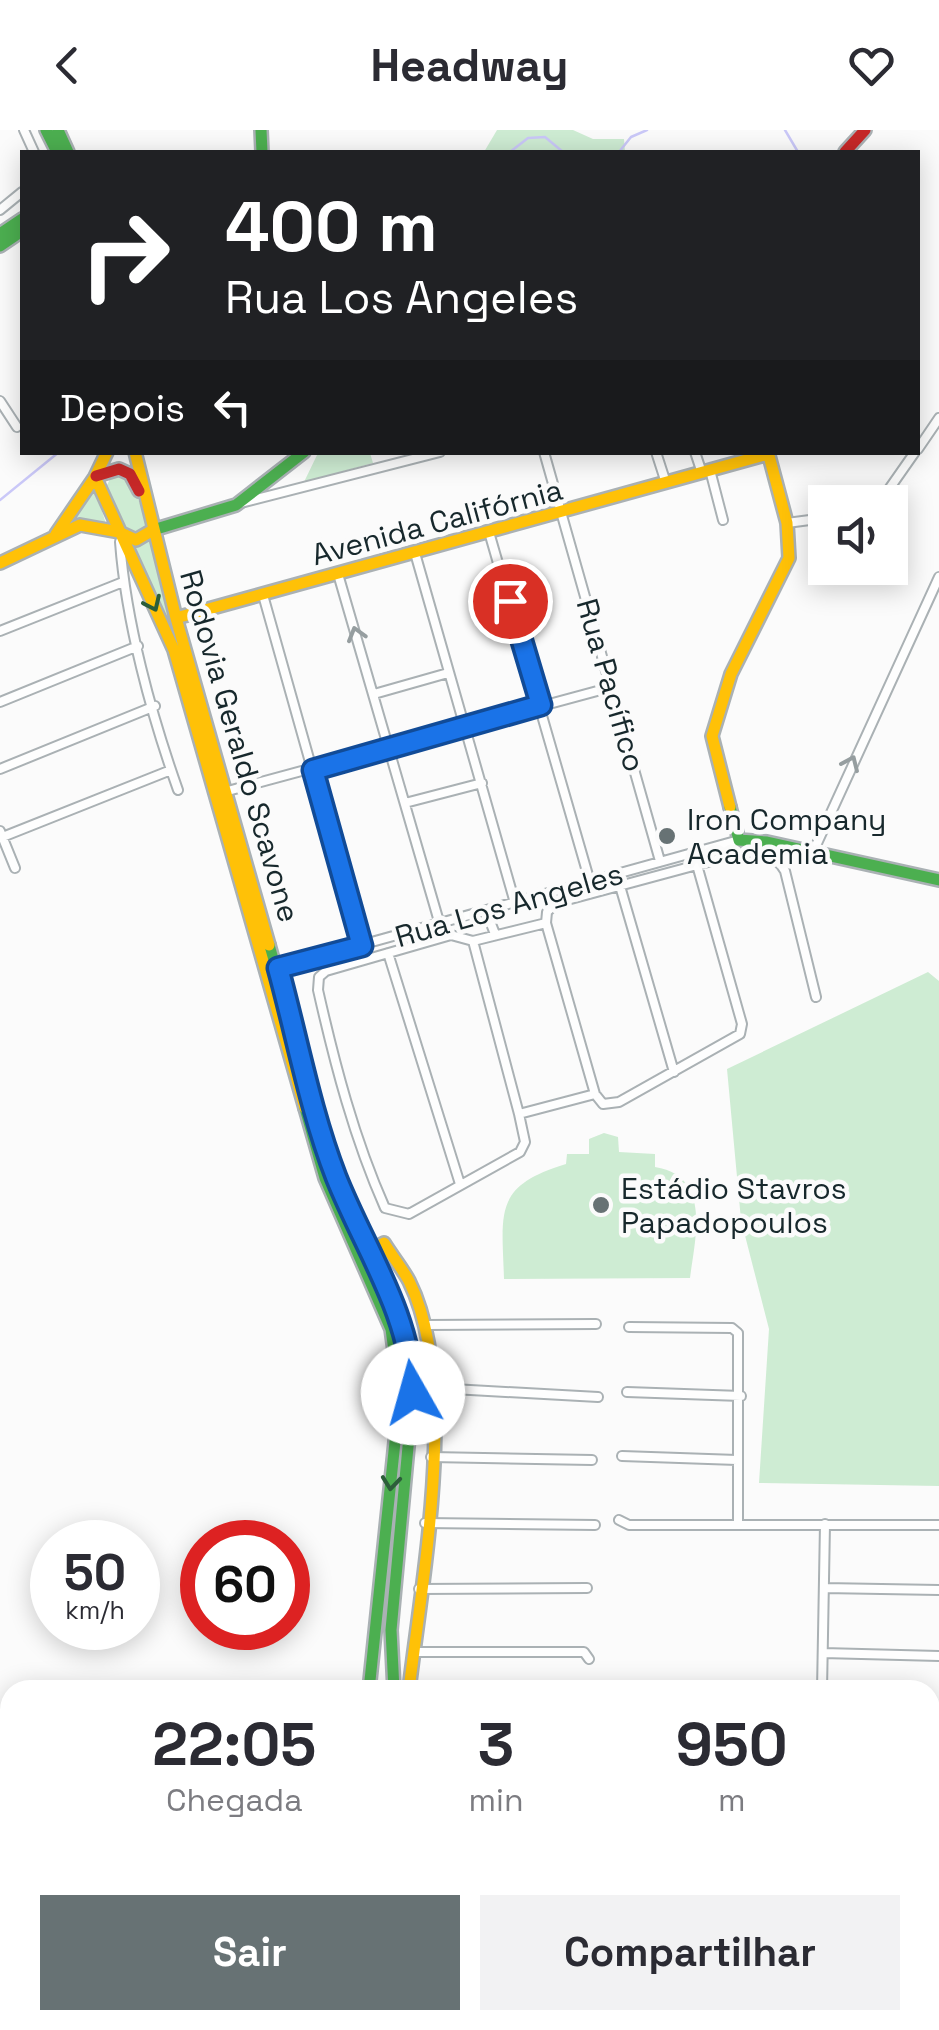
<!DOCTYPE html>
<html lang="pt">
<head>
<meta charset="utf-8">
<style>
  body { margin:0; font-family:"Space Grotesk",sans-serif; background:#f2f2f3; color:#2b2b33; height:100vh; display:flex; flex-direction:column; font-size:38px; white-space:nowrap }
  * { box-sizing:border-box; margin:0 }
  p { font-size:32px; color:#7c7c81 }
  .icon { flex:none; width:55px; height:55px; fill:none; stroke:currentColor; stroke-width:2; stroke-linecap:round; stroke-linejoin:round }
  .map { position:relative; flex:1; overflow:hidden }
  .sheet { position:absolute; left:0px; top:1550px; width:940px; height:350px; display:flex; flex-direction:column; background:#fff; border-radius:30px 30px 0 0; box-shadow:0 5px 25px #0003 }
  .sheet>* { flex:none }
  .guide { position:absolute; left:20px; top:20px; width:900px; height:305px; border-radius:0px; box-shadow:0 5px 25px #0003; background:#202124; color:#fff; overflow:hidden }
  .controls { position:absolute; left:808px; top:355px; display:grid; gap:20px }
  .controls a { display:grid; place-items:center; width:100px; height:100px; border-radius:0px; background:#fff; box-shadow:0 5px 25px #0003; font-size:50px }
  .speed { position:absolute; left:30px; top:1390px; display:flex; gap:20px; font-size:50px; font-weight:700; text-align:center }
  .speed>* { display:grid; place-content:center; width:130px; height:130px; border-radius:50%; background:#fff; box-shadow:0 5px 25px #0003; line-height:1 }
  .speed small { font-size:25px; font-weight:400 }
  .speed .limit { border:15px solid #d22; background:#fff; color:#111 }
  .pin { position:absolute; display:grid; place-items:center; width:85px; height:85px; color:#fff; margin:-42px; border:5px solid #fff; border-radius:50%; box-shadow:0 2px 10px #0007 }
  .me { position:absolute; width:110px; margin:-55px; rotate:353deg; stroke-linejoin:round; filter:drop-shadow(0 0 8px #0008) }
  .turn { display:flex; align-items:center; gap:35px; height:210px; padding:0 40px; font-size:45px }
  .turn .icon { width:130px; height:130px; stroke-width:2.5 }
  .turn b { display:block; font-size:70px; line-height:85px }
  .then { display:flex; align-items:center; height:95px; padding:0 40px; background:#0003; gap:20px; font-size:38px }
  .eta { display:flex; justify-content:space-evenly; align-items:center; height:170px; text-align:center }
  .eta b { font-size:60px; font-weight:700; line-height:70px }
  .cta { display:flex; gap:20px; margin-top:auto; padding:20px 40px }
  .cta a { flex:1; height:115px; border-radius:0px; background:#677274; color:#fff; font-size:40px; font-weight:700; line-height:115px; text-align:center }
  .cta a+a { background:#f2f2f3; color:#2b2b33 }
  header { display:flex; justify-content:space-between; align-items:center; height:130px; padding:0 40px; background:#fff; font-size:45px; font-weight:700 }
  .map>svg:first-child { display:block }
  .green { fill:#ceecd3 }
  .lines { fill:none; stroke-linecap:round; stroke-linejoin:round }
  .stream { stroke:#cac8f8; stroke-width:2.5 }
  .street-casing { stroke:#aab1b4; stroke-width:12 }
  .fast-casing { stroke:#aab1b4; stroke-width:16 }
  .slow-casing { stroke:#aab1b4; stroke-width:16 }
  .jam-casing { stroke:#aab1b4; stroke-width:16 }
  .street { stroke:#fefefe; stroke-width:8 }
  .fast { stroke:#4caf50; stroke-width:11 }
  .slow { stroke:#ffc107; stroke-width:11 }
  .jam { stroke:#c62828; stroke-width:11 }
  .oneway { stroke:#2c5e3a }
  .oneway2 { stroke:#969ea0 }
  .route-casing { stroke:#114b97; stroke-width:25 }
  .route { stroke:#1a73e8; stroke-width:18 }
  .poi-dot { fill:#677274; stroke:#fbfbfb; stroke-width:4 }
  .labels { text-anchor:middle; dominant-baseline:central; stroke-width:9; stroke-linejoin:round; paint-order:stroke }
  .street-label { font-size:30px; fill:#17282c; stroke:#fbfbfb }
  .poi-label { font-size:30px; fill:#17282c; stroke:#fbfbfb; text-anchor:start }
</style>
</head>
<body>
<header><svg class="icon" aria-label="back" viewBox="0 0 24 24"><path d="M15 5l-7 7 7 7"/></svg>Headway<svg class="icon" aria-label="heart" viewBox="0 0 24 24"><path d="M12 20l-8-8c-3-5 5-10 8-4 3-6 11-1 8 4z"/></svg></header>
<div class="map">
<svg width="939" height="1900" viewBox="0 0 939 1900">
  <rect width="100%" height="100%" fill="#fbfbfb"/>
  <path class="green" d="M497 0H573L593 9H624L625 22H484Z
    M318 323H370L373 333 304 352Z
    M121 345 132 355 148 392 138 406 126 403 105 359 111 347Z
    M94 355 106 394 84 391 65 396Z
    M151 411 175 506 126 414Z
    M928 842 939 851V1356L759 1353 769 1199 741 1090 727 939Z
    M604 1003 618 1007 619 1022 655 1024V1037C712 1046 695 1108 690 1148L504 1149C502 1082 493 1056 566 1034L567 1024H589V1009Z"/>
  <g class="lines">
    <path class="stream" d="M785 0 798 22
      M510 22 528 8 545 7 563 22
      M619 22 631 7 647 0
      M0 370 59 322"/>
    <g class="street-casing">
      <path id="street" d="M24 0 34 22
        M0 80 22 62
        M0 271 17 297
        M918 319 939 288
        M544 322 660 731
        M656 322 666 353
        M695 322 702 343
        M710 340 723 390
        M880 372 915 322
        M241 373 440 322
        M787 393 825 388
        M489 402 590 752
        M120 412C126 492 151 584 178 660
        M415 423 515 773
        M338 444 440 795
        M263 465 362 817
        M0 501 123 452
        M374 564 448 543
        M0 572 138 516
        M0 639 155 576
        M224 662 612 557
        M405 673 482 653
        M0 701 15 738
        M0 708 171 640
        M813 722 939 447
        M697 735 742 894 740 904 619 972 603 974 595 964 519 984 525 1012 520 1022 409 1084 385 1078C354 1008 335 935 318 860L319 847 326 841 451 805 473 811 546 793 547 782 556 773 734 725C753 720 775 723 785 741L816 867
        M620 756 674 942
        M486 781 495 804
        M546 793 595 964
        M473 811 519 984
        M388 823 460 1054
        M278 838 739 710
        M426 1195 596 1194
        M629 1197 732 1198 738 1203V1392
        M435 1258 598 1267
        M627 1262 741 1266
        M622 1326 737 1330
        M431 1327 592 1330
        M619 1390 629 1395H939
        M425 1393 595 1395
        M824 1458 939 1460
        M419 1459 587 1458
        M413 1522H584L589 1529
        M823 1523 939 1526
        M822 1560 825 1394
        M930 1591H939
        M930 1808H939
        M930 1874H939"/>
    </g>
    <g class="fast-casing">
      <path id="fast" d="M46 0 57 22
        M58 0 68 22
        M261 0 262 22
        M0 104 22 89
        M0 116 22 101
        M153 400 236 375 304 322
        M730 677 739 710 767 712 939 750
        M269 815 329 1028 391 1166 407 1213 413 1263 391 1500 394 1560
        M305 978 325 1048 391 1199 400 1264 369 1560
        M930 1694 939 1692
        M930 1706 939 1705
        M353 1890 355 1900
        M365 1890 367 1900"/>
    </g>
    <g class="slow-casing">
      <path id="slow" d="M107 322 95 347 174 520 305 978
        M135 322 176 488 269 815
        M121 403 136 410 153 400
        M56 404 95 347
        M0 433 80 395 119 402
        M176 488 768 324
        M730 677 712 606 731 544 789 428 787 393 768 322
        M369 1121 384 1113C392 1126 402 1138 409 1151 460 1253 422 1449 409 1560
        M387 1890 390 1900
        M818 1890V1900"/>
    </g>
    <g class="jam-casing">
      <path id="jam" d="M845 22 865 0
        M96 346 119 339 130 344 139 361"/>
    </g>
    <use href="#street" class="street"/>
    <use href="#fast" class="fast"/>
    <use href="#slow" class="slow"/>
    <use href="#jam" class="jam"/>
  </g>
  <defs><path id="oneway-chevron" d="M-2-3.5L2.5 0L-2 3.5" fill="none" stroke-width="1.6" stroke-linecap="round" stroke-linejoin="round" transform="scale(2.5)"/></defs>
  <g class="oneway">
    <use href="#oneway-chevron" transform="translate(153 474) rotate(65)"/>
    <use href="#oneway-chevron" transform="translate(391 1353) rotate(96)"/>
  </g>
  <g class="oneway2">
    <use href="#oneway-chevron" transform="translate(356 504) rotate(-106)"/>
    <use href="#oneway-chevron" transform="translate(851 633) rotate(-66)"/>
  </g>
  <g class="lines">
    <g class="route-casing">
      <path id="route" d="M413 1263C411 1184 364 1118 336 1047 310 980 297 907 278 838L362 816 313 640 541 575 510 471"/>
    </g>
    <use href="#route" class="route"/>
  </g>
  <g class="poi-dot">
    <circle cx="667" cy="706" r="10"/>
    <circle cx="601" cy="1075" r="10"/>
  </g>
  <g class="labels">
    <g class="street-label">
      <text transform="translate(437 392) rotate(-15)">Avenida Califórnia</text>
      <text transform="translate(611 555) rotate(74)">Rua Pacífico</text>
      <text transform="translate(240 616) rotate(74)">Rodovia Geraldo Scavone</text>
      <text transform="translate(509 775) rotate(-16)">Rua Los Angeles</text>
    </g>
    <g class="poi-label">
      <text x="687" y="689">Iron Company<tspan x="687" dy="34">Academia</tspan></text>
      <text x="621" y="1058">Estádio Stavros<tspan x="621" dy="34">Papadopoulos</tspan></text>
    </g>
  </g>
</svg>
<div class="controls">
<a><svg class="icon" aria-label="sound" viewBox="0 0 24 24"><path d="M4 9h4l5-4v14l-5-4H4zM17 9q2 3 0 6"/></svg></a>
</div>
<div class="speed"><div>50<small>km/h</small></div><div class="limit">60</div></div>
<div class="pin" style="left:510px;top:471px;background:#d93025"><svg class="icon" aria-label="arrive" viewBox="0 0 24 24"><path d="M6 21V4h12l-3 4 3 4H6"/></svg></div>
<svg class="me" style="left:413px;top:1263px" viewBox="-20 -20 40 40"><circle r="19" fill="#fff"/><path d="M0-13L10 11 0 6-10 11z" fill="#1a73e8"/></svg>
<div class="guide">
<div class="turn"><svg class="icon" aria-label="right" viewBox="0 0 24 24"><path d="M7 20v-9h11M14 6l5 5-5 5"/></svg><div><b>400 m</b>Rua Los Angeles</div></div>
<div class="then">Depois<svg class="icon" aria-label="left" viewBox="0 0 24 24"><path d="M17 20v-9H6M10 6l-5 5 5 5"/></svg></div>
</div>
<section class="sheet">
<div class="eta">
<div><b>22:05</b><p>Chegada</p></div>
<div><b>3</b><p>min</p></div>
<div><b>950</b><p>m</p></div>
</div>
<div class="cta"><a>Sair</a><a>Compartilhar</a></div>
</section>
</div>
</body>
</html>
